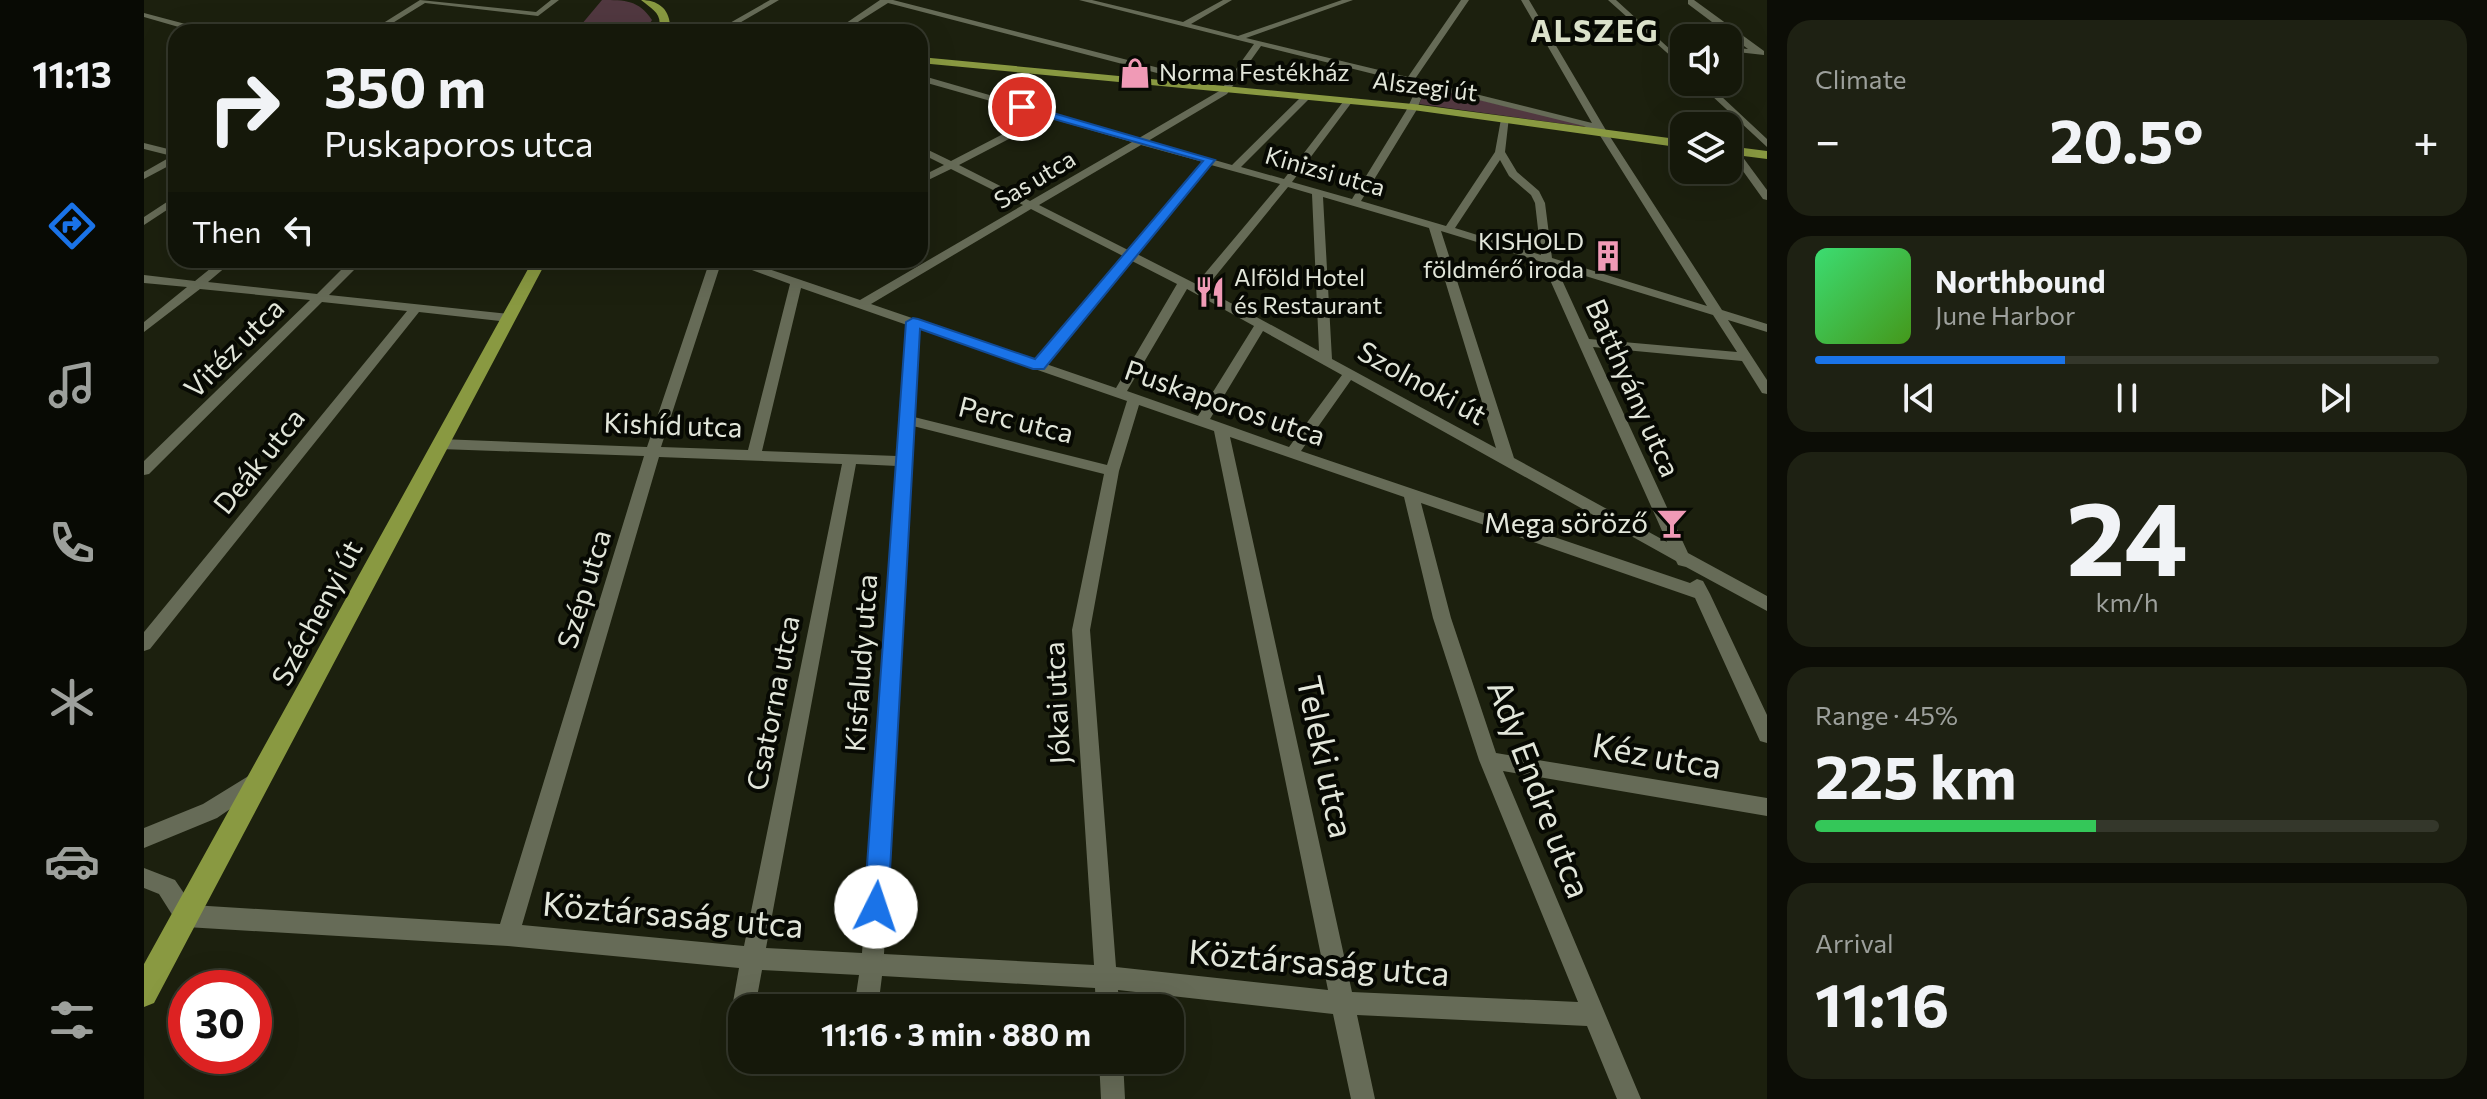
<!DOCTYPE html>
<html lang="en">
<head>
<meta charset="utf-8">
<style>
	:root { --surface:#15180a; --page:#1e2113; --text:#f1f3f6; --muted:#9da09c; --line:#34372b; --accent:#1a73e8 }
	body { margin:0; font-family:Commissioner,sans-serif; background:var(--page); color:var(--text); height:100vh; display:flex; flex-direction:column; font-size:30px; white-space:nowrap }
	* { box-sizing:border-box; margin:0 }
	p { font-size:26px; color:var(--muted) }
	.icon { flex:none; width:44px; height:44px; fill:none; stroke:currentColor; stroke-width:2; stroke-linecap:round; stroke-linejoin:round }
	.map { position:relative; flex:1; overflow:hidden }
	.sheet { display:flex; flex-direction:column; gap:20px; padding:20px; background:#0c0d06; width:720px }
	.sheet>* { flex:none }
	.banner { position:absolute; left:24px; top:24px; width:760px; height:244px; border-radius:24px; box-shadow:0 8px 32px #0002,0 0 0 2px var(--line); background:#15180a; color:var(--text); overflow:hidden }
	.controls { position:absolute; left:1526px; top:24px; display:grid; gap:16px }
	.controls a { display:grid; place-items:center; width:72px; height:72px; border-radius:16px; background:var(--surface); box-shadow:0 8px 32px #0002,0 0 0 2px var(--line); font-size:40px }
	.speed { position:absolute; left:24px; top:970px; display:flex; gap:16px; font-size:40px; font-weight:700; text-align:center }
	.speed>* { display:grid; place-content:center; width:104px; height:104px; border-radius:50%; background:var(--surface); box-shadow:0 8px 32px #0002,0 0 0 2px var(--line); line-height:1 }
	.speed .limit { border:12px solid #d22; background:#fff; color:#111 }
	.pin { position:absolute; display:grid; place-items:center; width:68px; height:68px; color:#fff; margin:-34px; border:4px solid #fff; border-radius:50%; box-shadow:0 2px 8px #0007 }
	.me { position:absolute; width:88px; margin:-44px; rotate:4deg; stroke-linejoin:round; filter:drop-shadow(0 0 6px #0008) }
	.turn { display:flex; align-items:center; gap:28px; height:168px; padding:0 24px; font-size:36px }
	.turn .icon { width:104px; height:104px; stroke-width:2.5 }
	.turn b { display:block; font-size:56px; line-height:68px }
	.then { display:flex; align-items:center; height:76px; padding:0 24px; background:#0003; gap:16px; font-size:30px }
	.big { font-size:60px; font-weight:700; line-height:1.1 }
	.sheet .widget { flex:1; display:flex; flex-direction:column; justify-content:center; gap:12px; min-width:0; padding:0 28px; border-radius:24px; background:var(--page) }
	.sheet .dial { align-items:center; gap:0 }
	.dial b { font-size:104px; line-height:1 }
	.song { display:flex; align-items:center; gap:24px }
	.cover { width:96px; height:96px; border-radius:12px; background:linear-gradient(135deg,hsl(140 70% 55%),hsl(100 70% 35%)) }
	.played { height:8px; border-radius:4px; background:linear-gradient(90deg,var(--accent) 40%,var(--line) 40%) }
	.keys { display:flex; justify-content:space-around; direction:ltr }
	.heat { display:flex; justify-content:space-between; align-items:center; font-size:44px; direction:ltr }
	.charge { height:12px; border-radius:6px; background:linear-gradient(90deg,#34c759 45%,var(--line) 0) }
	.trip { position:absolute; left:584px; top:994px; width:456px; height:80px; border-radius:24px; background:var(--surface); box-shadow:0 8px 32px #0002,0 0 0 2px var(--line); font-weight:700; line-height:80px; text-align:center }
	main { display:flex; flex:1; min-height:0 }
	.tabs { display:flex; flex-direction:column; width:144px; justify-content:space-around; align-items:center; background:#080a04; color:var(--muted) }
	.tabs .icon { width:56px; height:56px }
	.tabs .on { color:var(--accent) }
	.tabs b { font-size:36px; color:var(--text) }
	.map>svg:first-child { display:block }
	.green { fill:#513840 }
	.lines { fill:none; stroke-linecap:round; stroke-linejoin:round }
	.street { fill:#666b57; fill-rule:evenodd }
	.primary { fill:#899941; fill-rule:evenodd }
	.route { fill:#1a73e8; stroke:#114b97; stroke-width:2 }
	.labels { text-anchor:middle; stroke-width:8; stroke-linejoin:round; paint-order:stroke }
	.far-poi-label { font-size:24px; fill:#e2e6da; stroke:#070903; text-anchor:start }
	.far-street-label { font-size:24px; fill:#e2e6da; stroke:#070903 }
	.street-label { font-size:28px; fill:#e2e6da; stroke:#070903 }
	.poi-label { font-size:28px; fill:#e2e6da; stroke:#070903; text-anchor:end }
	.far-district-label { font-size:30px; font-weight:bold; letter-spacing:2px; fill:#dbe1ca; stroke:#070903 }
	.near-street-label { font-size:34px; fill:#e2e6da; stroke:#070903 }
</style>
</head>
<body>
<main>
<nav class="tabs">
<b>11:13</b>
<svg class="icon on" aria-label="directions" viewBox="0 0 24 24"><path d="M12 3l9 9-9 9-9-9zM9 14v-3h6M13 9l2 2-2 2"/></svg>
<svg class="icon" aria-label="music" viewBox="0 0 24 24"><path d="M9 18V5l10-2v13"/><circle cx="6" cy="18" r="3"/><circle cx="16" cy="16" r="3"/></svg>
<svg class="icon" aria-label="phone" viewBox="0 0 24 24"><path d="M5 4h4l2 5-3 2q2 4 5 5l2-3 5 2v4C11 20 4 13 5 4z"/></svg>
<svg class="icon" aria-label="climate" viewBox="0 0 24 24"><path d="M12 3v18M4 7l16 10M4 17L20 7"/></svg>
<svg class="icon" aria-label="car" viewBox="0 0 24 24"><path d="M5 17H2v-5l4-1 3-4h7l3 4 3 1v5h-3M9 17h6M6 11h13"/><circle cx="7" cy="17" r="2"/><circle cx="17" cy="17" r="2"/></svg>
<svg class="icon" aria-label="filters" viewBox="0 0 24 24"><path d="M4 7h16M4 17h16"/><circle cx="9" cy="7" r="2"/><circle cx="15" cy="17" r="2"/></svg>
</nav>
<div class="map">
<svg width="1623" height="1099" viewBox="0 0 1623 1099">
	<rect width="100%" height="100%" fill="#1c200e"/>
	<!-- green -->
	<path class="green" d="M458,0C481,0 495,0 508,20L501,32H450L455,26L437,25Z
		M1283,87L1436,124L1443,127L1275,104Z"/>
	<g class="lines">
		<!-- street -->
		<path class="street" d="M276,0L392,12L407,0H415L394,16L281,3L234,32H225Z
			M626,0H635L580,32H570Z
			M736,0H749L1019,69L1062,86L1055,88L1013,73L744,3L698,32H689Z
			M935,0H948L1039,22L1079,0H1088L1047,24L1094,36L1198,0H1209L1102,38L1264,77L1317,0H1325L1271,79L1448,123L1377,0H1385L1463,132L1578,310L1623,324V332L1584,320L1623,380V394L1618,393L1598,361L1449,347L1544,553L1623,596V611L1542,567L1534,565L1532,561L1207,380L1157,451L1546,583L1553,579L1559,581L1566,594L1623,715V743L1616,741L1551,598L1277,503L1307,618L1352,753L1623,798V816L1359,771L1497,1099H1473L1443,1026L1213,1015L1231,1099H1207L1189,1014L974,990L976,1008H952L951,988L738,976L734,1008H710L715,975L618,970L611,1008H598V1048L587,1044L583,1036L595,968L364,946L42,927L34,924L15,894L0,888V868L31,880L48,905L356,924L500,456L296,449L289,444L296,439L503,447L566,260H578L517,447L604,450L646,284L581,260H598L716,300L879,205L807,169L776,184V177L800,165L776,153V146L807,161L896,115L776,81V75L995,138L1077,90L1110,44ZM1117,46L1274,85L1262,111L1208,199L1148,182L1208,102V98H1202L1140,179L1097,167L1165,99V95H1159L1088,165L1004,141L1083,94ZM1282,87L1440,126L1455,134L1563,306L1408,258L1401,203L1395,191L1373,172L1361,152L1365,117L1357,119L1351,152L1302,226L1217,201L1272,111ZM905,118L988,142L886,201L815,165ZM997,145L1059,162L984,250L895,205ZM1356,160L1365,176L1387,195L1391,203L1397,255L1311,228ZM1067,165L1136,184L1052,284L993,254ZM1144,187L1168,194L1175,351L1061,289ZM1179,197L1285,228L1352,448L1188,359ZM887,209L979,256L891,360L727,304ZM1297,231L1398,262L1523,542L1370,458ZM988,261L1033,284L972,388L902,364ZM1412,267L1569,315L1593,352L1445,339ZM657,288L763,325L753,456L618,451ZM1043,289L1110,326L1054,416L983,391ZM775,329L983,401L963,465L770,417ZM1119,331L1198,375L1145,447L1066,419ZM995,405L1070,431L1184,990L972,967L946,630L975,471ZM769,426L960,474L928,630L950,965L740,954ZM1086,437L1260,497L1289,618L1335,760L1434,1002L1208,992ZM515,457L698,464L600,946L378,925ZM712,464L753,466L718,953L622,948Z
			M1464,0H1472L1540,62V68Z
			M1544,0H1550L1620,51V55L1584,51V47L1604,49L1544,4Z
			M0,13L64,30L65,32H52L0,17Z
			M1553,82H1562L1623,139V147Z
			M0,143L32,151V162L0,179V172L28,156L0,149Z
			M1589,147L1592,148L1623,190V200L1619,199L1584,150Z
			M32,196V204L0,225V217Z
			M77,260H90L64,282L173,294L207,260H220L185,295L365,314L371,318L365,322L275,312L6,649L0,651V632L263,311L178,302L5,474L0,475V461L166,300L56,289L0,332V322L43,287L0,283V275L51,281Z
			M111,772L118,775L121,781L118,787L73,818L0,848V828L59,804Z
			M955,1060H979L981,1099H957Z"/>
		<!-- primary -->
		<path class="primary" d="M497,0C513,0 525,8 526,25L569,32H514C520,14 509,10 497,0Z
			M776,57L1269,104L1540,140V148L1269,110L776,63Z
			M1584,146L1623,151V159L1584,154Z
			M389,260H403L10,1003L0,1007V964Z"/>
	</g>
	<!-- route -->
	<path class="route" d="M878,104L1071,160L900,369H889L776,329L744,907L741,915L732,919L723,915L720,907L762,322L769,318L774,319L891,359L1059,161L874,109L873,107Z"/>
	<!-- icons -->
	<defs>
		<symbol id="shop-bare" viewBox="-9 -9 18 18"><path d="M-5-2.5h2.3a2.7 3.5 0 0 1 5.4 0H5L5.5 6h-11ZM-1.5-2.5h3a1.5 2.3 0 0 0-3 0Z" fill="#f09ab6" stroke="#070903" stroke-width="2.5" paint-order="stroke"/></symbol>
		<symbol id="building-bare" viewBox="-9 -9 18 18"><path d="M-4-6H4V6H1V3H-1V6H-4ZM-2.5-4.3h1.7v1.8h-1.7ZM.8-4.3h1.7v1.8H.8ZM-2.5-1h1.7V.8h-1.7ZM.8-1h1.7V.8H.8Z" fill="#f09ab6" stroke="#070903" stroke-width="2.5" paint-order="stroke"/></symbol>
		<symbol id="restaurant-bare" viewBox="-9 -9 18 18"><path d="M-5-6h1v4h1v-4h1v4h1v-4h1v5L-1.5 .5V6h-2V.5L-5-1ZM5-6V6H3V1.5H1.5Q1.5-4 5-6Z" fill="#f09ab6" stroke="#070903" stroke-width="2.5" paint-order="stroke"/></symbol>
		<symbol id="bar-bare" viewBox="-9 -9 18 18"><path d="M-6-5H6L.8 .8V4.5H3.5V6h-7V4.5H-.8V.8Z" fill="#f09ab6" stroke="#070903" stroke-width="2.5" paint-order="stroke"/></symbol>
	</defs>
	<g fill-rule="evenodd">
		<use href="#shop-bare" x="969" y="51" width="44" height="44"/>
		<use href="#building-bare" x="1442" y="234" width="44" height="44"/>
		<use href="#restaurant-bare" x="1044" y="270" width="44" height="44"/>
		<use href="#bar-bare" x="1506" y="501" width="44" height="44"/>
	</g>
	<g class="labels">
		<!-- far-poi labels -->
		<g class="far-poi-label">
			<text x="1015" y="81">Norma Festékház</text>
			<text x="1440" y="250" text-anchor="end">KISHOLD<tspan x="1440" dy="28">földmérő iroda</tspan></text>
			<text x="1090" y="286">Alföld Hotel<tspan x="1090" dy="28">és Restaurant</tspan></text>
		</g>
		<!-- far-street labels -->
		<g class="far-street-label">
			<text transform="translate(1281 87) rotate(7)" y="8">Alszegi út</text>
			<text transform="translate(1181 172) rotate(16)" y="8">Kinizsi utca</text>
			<text transform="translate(891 180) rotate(-31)" y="8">Sas utca</text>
		</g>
		<!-- street labels -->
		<g class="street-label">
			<text transform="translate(90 348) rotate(-45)" y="10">Vitéz utca</text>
			<text transform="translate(1278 383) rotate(29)" y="10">Szolnoki út</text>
			<text transform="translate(1489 388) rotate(66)" y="10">Batthyány utca</text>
			<text transform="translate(1081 403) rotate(19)" y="10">Puskaporos utca</text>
			<text transform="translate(872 420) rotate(14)" y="10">Perc utca</text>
			<text transform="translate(529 425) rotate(2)" y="10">Kishíd utca</text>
			<text transform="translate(115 461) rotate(-51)" y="10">Deák utca</text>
			<text transform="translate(440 589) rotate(-73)" y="10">Szép utca</text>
			<text transform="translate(173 613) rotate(-62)" y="10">Széchenyi út</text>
			<text transform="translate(717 663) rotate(-86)" y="10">Kisfaludy utca</text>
			<text transform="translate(629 703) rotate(-79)" y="10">Csatorna utca</text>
			<text transform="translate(913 703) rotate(-93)" y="10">Jókai utca</text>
		</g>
		<!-- poi labels -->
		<g class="poi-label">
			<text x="1504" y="533">Mega söröző</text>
		</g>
		<!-- far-district labels -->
		<g class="far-district-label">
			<text x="1451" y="42">ALSZEG</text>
		</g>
		<!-- near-street labels -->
		<g class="near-street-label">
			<text transform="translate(1513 756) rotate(10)" y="12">Kéz utca</text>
			<text transform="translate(1181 757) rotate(78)" y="12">Teleki utca</text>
			<text transform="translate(1395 789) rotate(69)" y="12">Ady Endre utca</text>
			<text transform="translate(529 915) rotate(5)" y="12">Köztársaság utca</text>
			<text transform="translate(1175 963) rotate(5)" y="12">Köztársaság utca</text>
		</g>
	</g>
</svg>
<div class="controls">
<a><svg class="icon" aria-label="sound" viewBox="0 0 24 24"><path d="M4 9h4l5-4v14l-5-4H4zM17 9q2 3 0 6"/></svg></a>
<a><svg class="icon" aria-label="layers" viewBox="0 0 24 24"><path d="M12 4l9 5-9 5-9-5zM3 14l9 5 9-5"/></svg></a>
</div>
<div class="speed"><div class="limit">30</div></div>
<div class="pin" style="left:878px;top:107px;background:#d93025"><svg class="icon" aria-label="arrive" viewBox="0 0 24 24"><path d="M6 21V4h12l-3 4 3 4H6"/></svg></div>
<svg class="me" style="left:732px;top:907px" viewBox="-20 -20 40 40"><circle r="19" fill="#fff"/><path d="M0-13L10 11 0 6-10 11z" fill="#1a73e8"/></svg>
<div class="trip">11:16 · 3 min · 880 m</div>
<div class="banner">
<div class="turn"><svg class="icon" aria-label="right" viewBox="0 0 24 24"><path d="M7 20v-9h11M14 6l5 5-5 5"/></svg><div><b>350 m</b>Puskaporos utca</div></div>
<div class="then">Then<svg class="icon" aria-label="left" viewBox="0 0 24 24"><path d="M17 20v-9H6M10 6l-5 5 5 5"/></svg></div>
</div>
</div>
<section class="sheet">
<div class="widget"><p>Climate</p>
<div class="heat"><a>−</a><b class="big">20.5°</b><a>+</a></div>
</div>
<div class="widget">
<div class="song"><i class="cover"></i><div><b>Northbound</b><p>June Harbor</p></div></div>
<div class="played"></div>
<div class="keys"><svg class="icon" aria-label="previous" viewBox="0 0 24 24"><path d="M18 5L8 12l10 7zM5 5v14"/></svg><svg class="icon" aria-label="pause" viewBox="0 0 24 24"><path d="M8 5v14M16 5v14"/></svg><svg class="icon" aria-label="next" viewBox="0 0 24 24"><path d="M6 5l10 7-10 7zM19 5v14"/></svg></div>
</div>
<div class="widget dial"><b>24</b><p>km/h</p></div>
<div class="widget"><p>Range · 45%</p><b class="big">225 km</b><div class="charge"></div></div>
<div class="widget"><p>Arrival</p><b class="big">11:16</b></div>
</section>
</main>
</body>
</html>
